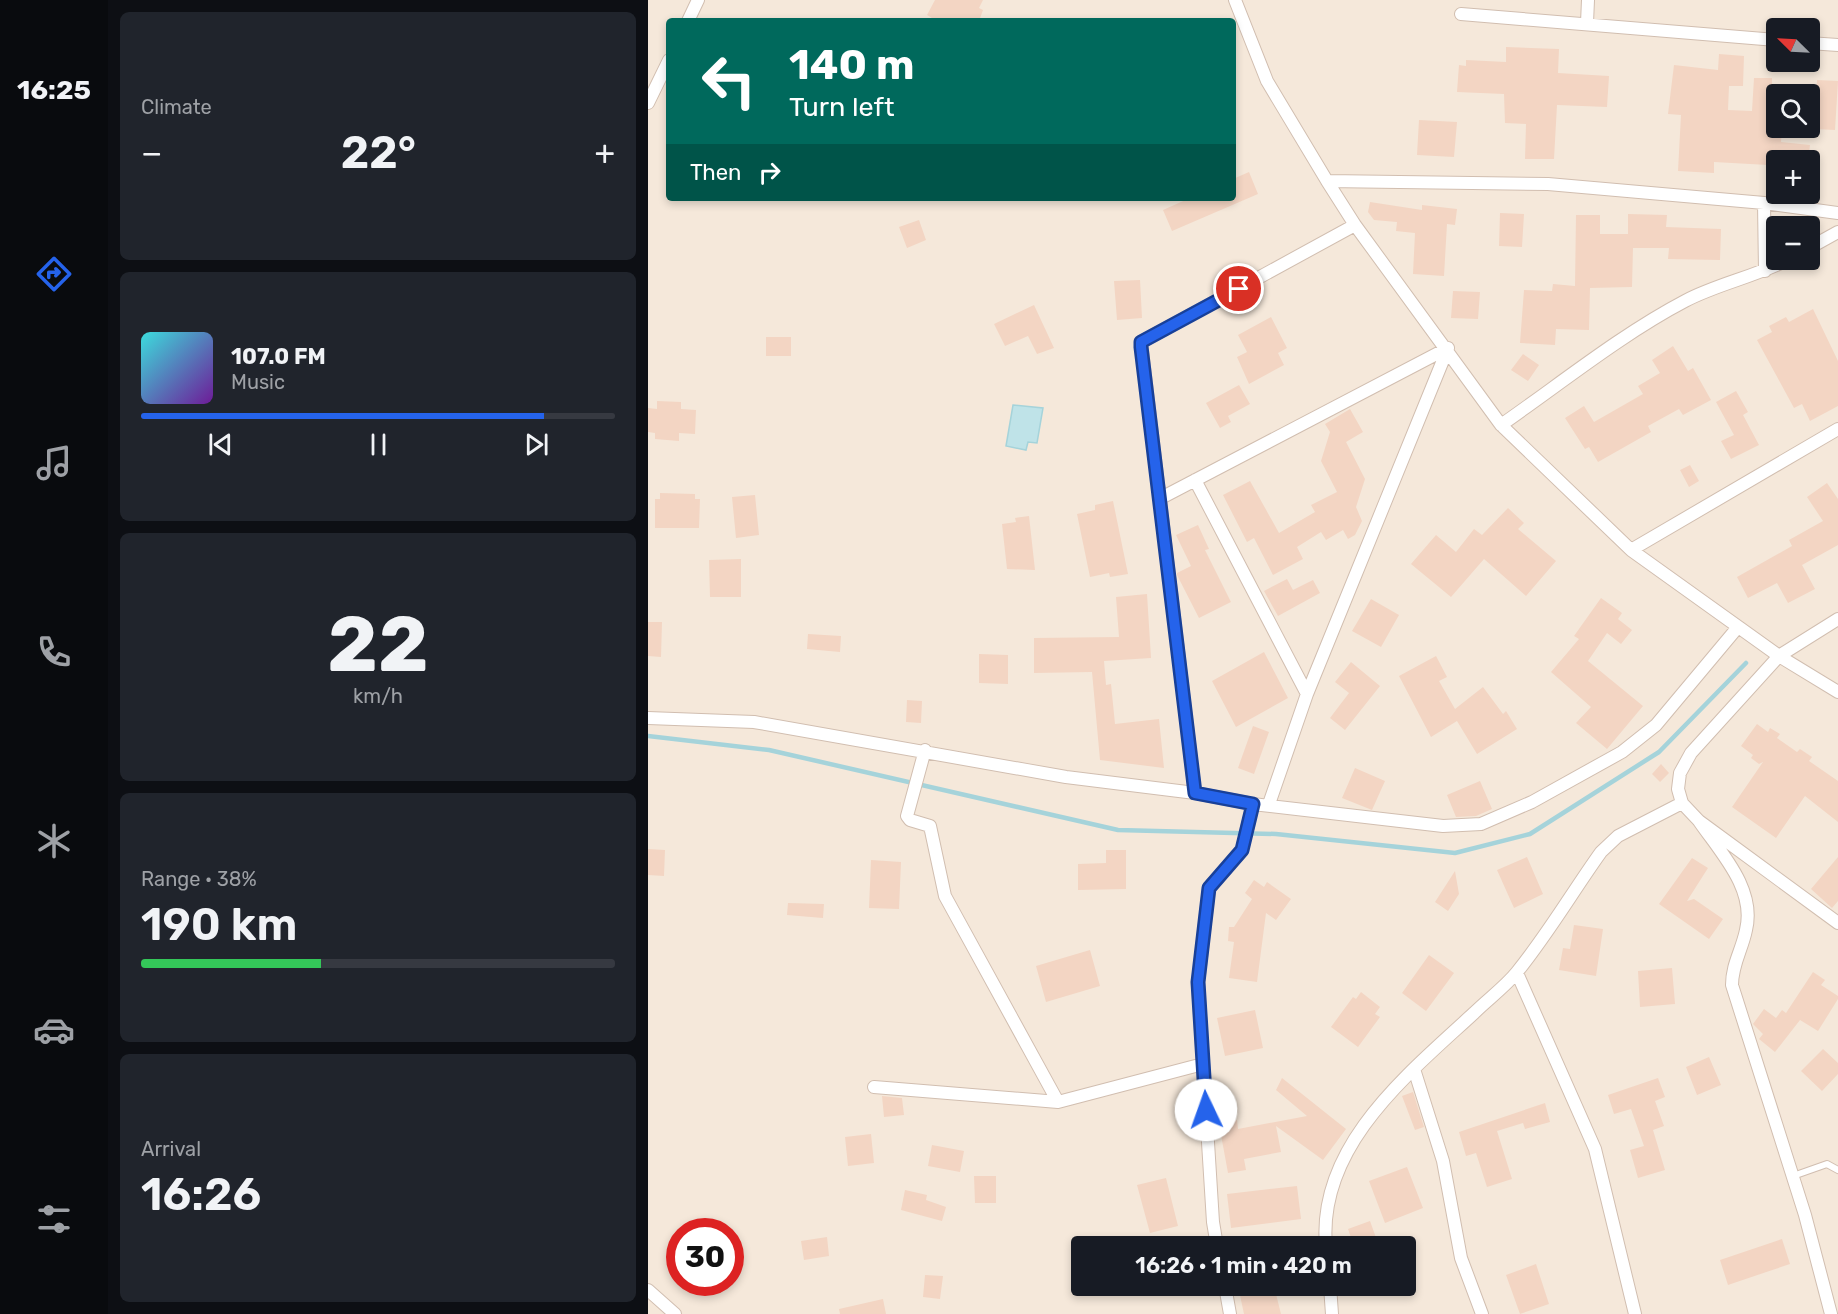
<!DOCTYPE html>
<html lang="en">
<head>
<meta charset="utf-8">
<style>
	:root { --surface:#171b24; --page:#20242c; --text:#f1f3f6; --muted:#9ea1a6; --line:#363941; --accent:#2563eb }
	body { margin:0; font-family:Rubik,sans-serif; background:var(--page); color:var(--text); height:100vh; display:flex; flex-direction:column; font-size:22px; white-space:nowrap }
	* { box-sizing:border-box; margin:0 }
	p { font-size:20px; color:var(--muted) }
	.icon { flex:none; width:33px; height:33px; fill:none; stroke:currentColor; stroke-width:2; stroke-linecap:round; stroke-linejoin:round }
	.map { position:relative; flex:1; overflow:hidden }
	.sheet { display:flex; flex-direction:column; gap:12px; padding:12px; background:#0d0f14; width:540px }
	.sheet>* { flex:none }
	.hud { position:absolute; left:18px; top:18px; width:570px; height:183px; border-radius:6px; box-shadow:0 3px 9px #0003; background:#00695c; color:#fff; overflow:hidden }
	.needle { width:39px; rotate:294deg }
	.buttons { position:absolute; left:1118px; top:18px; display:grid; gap:12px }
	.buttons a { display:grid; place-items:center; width:54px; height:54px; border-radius:6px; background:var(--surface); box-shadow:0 3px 9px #0003; font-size:30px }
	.speed { position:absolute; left:18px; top:1218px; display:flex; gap:12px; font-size:30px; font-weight:700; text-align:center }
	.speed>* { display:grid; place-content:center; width:78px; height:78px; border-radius:50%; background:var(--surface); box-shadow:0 3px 9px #0003; line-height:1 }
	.speed .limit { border:9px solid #d22; background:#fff; color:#111 }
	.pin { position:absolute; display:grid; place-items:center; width:51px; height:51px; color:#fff; margin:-26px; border:3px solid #fff; border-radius:50%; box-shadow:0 2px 6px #0007 }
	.me { position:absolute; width:66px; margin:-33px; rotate:357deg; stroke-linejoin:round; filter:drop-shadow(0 0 4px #0008) }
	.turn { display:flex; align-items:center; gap:21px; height:126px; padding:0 24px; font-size:27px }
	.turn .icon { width:78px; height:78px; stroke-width:2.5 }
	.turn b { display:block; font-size:42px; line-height:51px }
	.then { display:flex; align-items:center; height:57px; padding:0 24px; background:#0003; gap:12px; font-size:22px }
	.big { font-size:45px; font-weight:600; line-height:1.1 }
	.sheet .widget { flex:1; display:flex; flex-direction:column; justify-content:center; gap:9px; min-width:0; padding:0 21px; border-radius:9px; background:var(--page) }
	.sheet .dial { align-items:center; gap:0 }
	.dial b { font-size:78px; line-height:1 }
	.song { display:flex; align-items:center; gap:18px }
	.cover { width:72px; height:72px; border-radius:9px; background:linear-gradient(135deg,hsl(180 70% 55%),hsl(280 70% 35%)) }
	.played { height:6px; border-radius:3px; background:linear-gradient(90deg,var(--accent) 85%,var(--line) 85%) }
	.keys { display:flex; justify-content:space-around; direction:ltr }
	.heat { display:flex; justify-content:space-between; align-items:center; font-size:33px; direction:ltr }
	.charge { height:9px; border-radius:4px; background:linear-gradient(90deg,#34c759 38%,var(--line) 0) }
	.trip { position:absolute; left:423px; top:1236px; width:345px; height:60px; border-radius:6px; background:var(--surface); box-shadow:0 3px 9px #0003; font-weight:600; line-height:60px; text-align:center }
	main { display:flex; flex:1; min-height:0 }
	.tabs { display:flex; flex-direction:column; width:108px; justify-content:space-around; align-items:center; background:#090b0e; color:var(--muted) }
	.tabs .icon { width:42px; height:42px }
	.tabs .active { color:var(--accent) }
	.tabs b { font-size:27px; color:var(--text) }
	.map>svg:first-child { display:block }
	.residential { fill:#f5e8da; fill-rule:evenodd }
	.water { fill:#bfe3e8; stroke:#a5d3da; stroke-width:1.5 }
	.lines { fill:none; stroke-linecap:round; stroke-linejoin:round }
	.stream { stroke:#a5d3da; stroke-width:4.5 }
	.building { fill:#f3d5c3 }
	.lane-casing { stroke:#d1beb0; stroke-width:8 }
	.street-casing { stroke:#d1beb0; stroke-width:14 }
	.lane { stroke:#fff; stroke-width:6 }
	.street { stroke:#fff; stroke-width:12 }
	.route-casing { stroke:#184099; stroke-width:15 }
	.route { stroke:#2563eb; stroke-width:10 }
</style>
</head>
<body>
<main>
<nav class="tabs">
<b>16:25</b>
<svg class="icon active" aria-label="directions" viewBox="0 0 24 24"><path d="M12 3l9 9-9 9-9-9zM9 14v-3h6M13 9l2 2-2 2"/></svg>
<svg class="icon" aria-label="music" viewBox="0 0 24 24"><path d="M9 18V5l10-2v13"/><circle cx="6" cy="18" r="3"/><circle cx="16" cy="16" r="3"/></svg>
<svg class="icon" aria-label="phone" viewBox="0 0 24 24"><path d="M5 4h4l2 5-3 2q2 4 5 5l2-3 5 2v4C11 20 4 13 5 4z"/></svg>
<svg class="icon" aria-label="climate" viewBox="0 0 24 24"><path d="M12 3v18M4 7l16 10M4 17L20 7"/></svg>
<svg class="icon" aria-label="car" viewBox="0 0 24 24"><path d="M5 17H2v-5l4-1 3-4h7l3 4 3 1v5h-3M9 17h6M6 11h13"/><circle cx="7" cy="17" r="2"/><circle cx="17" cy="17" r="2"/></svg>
<svg class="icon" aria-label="filters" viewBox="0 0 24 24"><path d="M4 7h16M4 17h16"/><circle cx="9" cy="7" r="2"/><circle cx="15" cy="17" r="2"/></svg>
</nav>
<section class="sheet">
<div class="widget"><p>Climate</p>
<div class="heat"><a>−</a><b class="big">22°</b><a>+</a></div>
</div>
<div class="widget">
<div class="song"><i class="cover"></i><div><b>107.0 FM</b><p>Music</p></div></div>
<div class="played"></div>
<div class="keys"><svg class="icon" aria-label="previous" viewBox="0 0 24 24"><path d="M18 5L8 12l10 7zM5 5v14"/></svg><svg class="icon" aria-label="pause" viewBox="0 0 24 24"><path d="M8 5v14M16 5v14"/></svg><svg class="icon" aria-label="next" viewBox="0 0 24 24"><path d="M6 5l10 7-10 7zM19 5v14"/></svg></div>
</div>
<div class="widget dial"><b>22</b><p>km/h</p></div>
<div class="widget"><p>Range · 38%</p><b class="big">190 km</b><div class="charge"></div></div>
<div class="widget"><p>Arrival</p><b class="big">16:26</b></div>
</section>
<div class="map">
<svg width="1190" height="1314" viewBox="0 0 1190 1314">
	<rect width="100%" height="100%" fill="#fdf6ec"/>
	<!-- residential -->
	<path class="residential" d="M0,0H1190V1314H0ZM21,21H585V198H21ZM1128,28H1161V62H1128ZM1128,94H1161V128H1128ZM1128,160H1161V194H1128ZM1128,226H1161V260H1128ZM32,1232H82V1282H32ZM434,1246H758V1286H434Z"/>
	<!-- water -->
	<path class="water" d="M365,405L395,408L389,443L380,442L378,450L358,446Z"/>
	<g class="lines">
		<!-- stream -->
		<path class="stream" d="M0,736L121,750L470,830L628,834L807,853L882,834L1011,752L1098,663"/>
	</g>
	<!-- building -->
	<path class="building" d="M287,0H335L331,8L335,10L331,21H289L279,15Z
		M858,47L911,49L910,73L961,76L959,107L909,105L906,159H877L878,124L857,123L856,94L809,92L811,65L818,66V60L858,62Z
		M1071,54L1096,56L1095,86H1081L1080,110L1104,111L1106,78H1124V84H1128V128H1134L1133,142L1162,145L1160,160H1120V165L1066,162V173L1030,171L1033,115L1020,114L1026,65L1070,70Z
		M1169,80L1190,81L1187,130L1166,129Z
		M771,120L809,122L806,157L769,155Z
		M601,172L610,194L524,231L515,210L542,198H585V179Z
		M722,202L774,210V205L809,209L807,225L799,224L796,276L765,274L767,233L748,231L749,222L726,220L720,212Z
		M852,213L876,214L874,247L851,246Z
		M980,214L1019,215L1018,227L1073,229L1072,260L1020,259L1021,248H985L984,287L942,288L941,330L908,329L907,345L872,343L876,290L904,291L905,284L927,286L928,215H952V234H980Z
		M271,220L278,240L259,248L251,227Z
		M492,280L494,318L469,320L466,281Z
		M805,291L832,292L830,319L803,318Z
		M386,305L406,348L389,354L380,336L357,346L346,324Z
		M1165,309L1190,361V406L1162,421L1154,404L1146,408L1109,340L1124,332L1121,326L1138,317L1141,322Z
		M623,317L639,348L630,353L636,365L601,384L589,357L599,352L590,335Z
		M118,337H143V356H118Z
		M1025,346L1040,371L1045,368L1063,400L1035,415L1031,409L1000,426L1003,432L950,462L941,447L937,449L917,418L936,406L946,422L995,394L990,386L1012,373L1004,360Z
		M875,354L891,365L880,381L863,370Z
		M591,385L602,404L580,416L583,422L572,428L558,403Z
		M1088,391L1100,412L1095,415L1111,445L1083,459L1073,441L1086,435L1068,402Z
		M9,401L33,402V409L48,410L47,434L31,433V441L7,439V433L0,432V408L9,409Z
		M702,409L715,432L698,442L717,479L708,507L714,521L707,535L700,539L695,530L678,540L673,532L649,547L655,559L625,575L606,538L599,542L575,495L602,481L631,533L667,512L663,505L689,492L673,461L682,432L677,424Z
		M1042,465L1051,481L1041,487L1032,470Z
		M1179,483L1190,499V545L1154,565L1167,589L1140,603L1129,583L1100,598L1089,577L1144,546L1141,540L1175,521L1159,497Z
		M12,493L47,494V499H52L51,528H7V499H12Z
		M107,495L111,535L88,538L84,497Z
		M465,501L480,574L462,577L461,573L442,577L429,514L447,510V505Z
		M860,508L876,523L870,529L908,561L878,596L836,559L803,597L763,564L788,535L808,552L826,529L834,535Z
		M381,516L387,570L359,569L354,524L368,522L367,518Z
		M550,525L561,549L557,550L583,602L551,618L529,575V573L543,566L528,535Z
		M93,559V597H62L61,560Z
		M639,579L645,590L665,580L672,593L630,616L616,591Z
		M499,594L503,658L456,661L458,685L463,684L467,724L511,719L516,768L452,760L444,672L386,673V638L471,637L468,597Z
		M953,598L974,613L970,619L984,630L973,644L959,633L940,661L995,706L959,749L928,723L943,707L903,672L931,639L926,636Z
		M723,599L751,615L733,647L704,631Z
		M0,622H14L13,657L0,656Z
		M160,634L193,636L192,652L159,649Z
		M616,652L640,698L588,727L564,681Z
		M331,654L360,655V684L331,683Z
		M788,656L799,677L791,681L807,709L835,687L855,714L858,711L869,729L829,754L809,721L783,737L751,676Z
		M703,662L732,686L697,730L682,718L701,693L687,682Z
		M259,700L274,701L273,723L258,722Z
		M1109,724L1120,732L1122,728L1132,734L1129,738L1149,752L1152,749L1164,757L1161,761L1190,781V822L1157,796L1128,838L1084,807L1115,762L1111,764L1103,758L1105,755L1093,746Z
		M605,726L621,732L606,774L590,768Z
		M1013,764L1021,773L1012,782L1004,774Z
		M707,768L737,781L724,810L694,798Z
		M832,781L844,809L828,816L808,817L799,795Z
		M0,849L17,850L16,876L0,875Z
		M458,850H478V889L430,890V864L458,863Z
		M879,857L895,894L866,908L849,870Z
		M1190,857V901L1184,908L1163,889Z
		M1044,858L1060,868L1039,901L1046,899L1075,919L1061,939L1011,904Z
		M223,860L253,862L251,909L221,908Z
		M807,871L811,894L800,911L787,902Z
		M606,880L616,887L619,882L643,899L628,920L618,913L609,982L581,978L586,942L580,941L581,927H586L604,899L597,893Z
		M140,903L176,904L175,918L139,915Z
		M926,925L955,929L948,976L911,970L915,948L922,949Z
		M442,950L452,986L398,1002L388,966Z
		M781,955L806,973L778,1011L754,993Z
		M1024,968L1027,1004L992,1007L990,971Z
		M1165,972L1177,980L1173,985L1190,996V999L1170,1031L1152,1020L1127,1052L1111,1039L1115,1034L1105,1024L1116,1009L1128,1018L1134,1010L1138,1013Z
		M713,992L732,1007L727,1014L732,1017L710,1047L683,1027L705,997L708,999Z
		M607,1010L615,1048L577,1056L569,1018Z
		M1175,1049L1190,1063V1074L1174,1091L1153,1071Z
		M1061,1057L1073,1085L1049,1095L1038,1067Z
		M634,1078L698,1129L675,1160L628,1126L633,1152L596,1159L598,1170L580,1173L571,1124L589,1120L590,1129L659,1116L628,1090Z
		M1010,1078L1017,1097L1007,1101L1016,1126L1005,1130L1017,1170L990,1178L982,1150L996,1146L983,1109L966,1114L960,1095Z
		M765,1092L776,1127L767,1130L754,1096Z
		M234,1096L254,1098L256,1115L236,1117Z
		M897,1103L902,1122L877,1129L875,1123L849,1131L864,1179L839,1187L828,1153L818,1156L811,1132Z
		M223,1134L226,1163L200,1166L197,1137Z
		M284,1145L316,1151L312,1172L280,1166Z
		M759,1167L775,1208L737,1223L721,1181Z
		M326,1176H348V1203H327Z
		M518,1178L530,1226L502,1233L489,1185Z
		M649,1186L653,1219L583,1228L579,1194Z
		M257,1190L279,1195L278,1200L298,1207L294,1221L253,1210Z
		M722,1221L731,1246H706L700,1229Z
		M179,1237L181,1256L156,1260L153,1241Z
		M1134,1239L1142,1264L1080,1285L1072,1260Z
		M888,1264L901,1304L872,1314L858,1275Z
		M277,1275L295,1276L292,1299L275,1297Z
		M590,1286H626L633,1314H596Z
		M235,1299L238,1314H192L191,1309Z"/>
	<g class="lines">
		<defs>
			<path id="lane" d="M1145,1176L1179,1164L1190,1170"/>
			<path id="street" d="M587,0L619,81L679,181L707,225L853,425L983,550L1131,656L1190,692
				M813,14L1128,40
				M40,21L50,0
				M939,23L940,0
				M1161,43L1190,45
				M0,103L21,60
				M679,181L900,184L1116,203L1190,213
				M1116,203L1117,271
				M1161,248L1190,232
				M853,425C912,384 974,334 1037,301C1069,284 1106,277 1139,260
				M547,480L659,694
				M513,498L800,348
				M983,550L1190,429
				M1190,619L1131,656L1043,753L1032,773L1030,789L1034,803L1051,821L1190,923
				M0,718L106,722L418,777L547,793L605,804L795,826L833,824L884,802L974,752L1008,725L1090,627
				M277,750L259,816L262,820L282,826L297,896L410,1102L555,1064
				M547,793L493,342L707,225
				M621,804L659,694L800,348
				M1051,821C1073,853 1108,889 1098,930C1094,950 1084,964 1084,985L1157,1215L1183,1314
				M869,973L947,1149L987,1314
				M766,1069L795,1161L813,1258L834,1314
				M226,1087L410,1102
				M569,1246L565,1222L550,983L561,888L594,850L605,804
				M678,1246C669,1146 760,1074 826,1013C840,999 857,987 869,972C900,934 925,891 953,852L970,836L1034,803
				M577,1286L582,1314
				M682,1286L684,1314
				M0,1290L27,1314"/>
		</defs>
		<!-- lane casing -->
		<use href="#lane" class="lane-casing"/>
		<!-- street casing -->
		<use href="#street" class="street-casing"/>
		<!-- lane -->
		<use href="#lane" class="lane"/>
		<!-- street -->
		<use href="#street" class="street"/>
	</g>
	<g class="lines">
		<defs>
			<path id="route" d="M558,1110L550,982L561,888L594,850L605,804L547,793L493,347V342L591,289"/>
		</defs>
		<!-- route casing -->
		<use href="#route" class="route-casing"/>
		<!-- route -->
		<use href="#route" class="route"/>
	</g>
</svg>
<div class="buttons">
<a><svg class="needle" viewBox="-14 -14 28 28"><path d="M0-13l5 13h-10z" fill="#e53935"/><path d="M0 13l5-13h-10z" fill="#9ea1a6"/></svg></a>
<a><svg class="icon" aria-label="search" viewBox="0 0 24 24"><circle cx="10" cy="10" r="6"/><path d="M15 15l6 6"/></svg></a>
<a>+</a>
<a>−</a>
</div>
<div class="speed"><div class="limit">30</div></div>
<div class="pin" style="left:591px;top:289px;background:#d93025"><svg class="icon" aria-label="arrive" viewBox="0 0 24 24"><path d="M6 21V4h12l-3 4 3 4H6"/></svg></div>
<svg class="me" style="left:558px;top:1110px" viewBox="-20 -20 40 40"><circle r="19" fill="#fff"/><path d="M0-13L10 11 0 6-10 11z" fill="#2563eb"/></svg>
<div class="trip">16:26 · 1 min · 420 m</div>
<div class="hud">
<div class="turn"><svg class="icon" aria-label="left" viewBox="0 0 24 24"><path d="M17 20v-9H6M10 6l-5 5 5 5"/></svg><div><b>140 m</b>Turn left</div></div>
<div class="then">Then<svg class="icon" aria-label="right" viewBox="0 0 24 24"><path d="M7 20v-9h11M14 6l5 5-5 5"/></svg></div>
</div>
</div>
</main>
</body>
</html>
